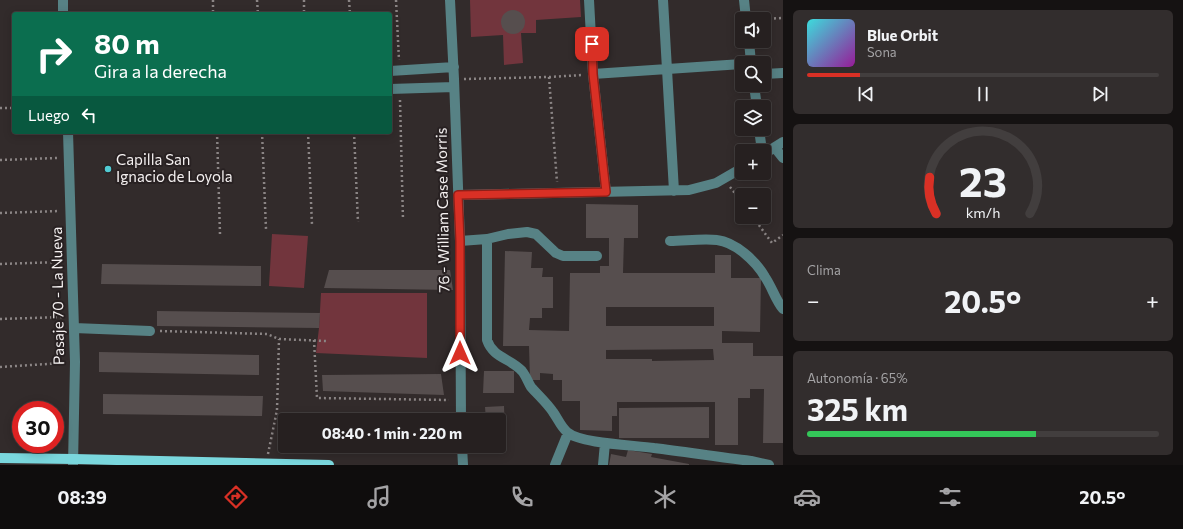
<!DOCTYPE html>
<html lang="es">
<head>
<meta charset="utf-8">
<style>
	:root { --surface:#262020; --page:#322d2d; --text:#f1f3f6; --muted:#a4a3a5; --line:#423e3e; --accent:#d93025 }
	body { margin:0; font-family:Commissioner,sans-serif; background:var(--page); color:var(--text); height:100vh; display:flex; flex-direction:column; font-size:15px; white-space:nowrap }
	* { box-sizing:border-box; margin:0 }
	p { font-size:13px; color:var(--muted) }
	.icon { flex:none; width:22px; height:22px; fill:none; stroke:currentColor; stroke-width:2; stroke-linecap:round; stroke-linejoin:round }
	.map { position:relative; flex:1; overflow:hidden }
	.details { display:flex; flex-direction:column; gap:10px; padding:10px; background:#151212; width:400px }
	.details>* { flex:none }
	.guide { position:absolute; left:12px; top:12px; width:380px; height:122px; border-radius:4px; box-shadow:0 2px 10px #0003,0 0 0 1px var(--line); background:#0b6e4f; color:#fff; overflow:hidden }
	.tools { position:absolute; left:735px; top:12px; display:grid; gap:8px }
	.tools a { display:grid; place-items:center; width:36px; height:36px; border-radius:4px; background:var(--surface); box-shadow:0 2px 10px #0003,0 0 0 1px var(--line); font-size:20px }
	.speed { position:absolute; left:12px; top:401px; display:flex; gap:8px; font-size:20px; font-weight:700; text-align:center }
	.speed>* { display:grid; place-content:center; width:52px; height:52px; border-radius:50%; background:var(--surface); box-shadow:0 2px 10px #0003,0 0 0 1px var(--line); line-height:1 }
	.speed .limit { border:6px solid #d22; background:#fff; color:#111 }
	.pin { position:absolute; display:grid; place-items:center; width:34px; height:34px; color:#fff; margin:-17px; border-radius:8px; box-shadow:0 2px 6px #0006 }
	.me { position:absolute; width:44px; margin:-22px; rotate:0deg; stroke-linejoin:round; filter:drop-shadow(0 0 3px #0008) }
	.turn { display:flex; align-items:center; gap:14px; height:84px; padding:0 16px; font-size:18px }
	.turn .icon { width:52px; height:52px; stroke-width:2.5 }
	.turn b { display:block; font-size:28px; line-height:34px }
	.then { display:flex; align-items:center; height:38px; padding:0 16px; background:#0003; gap:8px; font-size:15px }
	.big { font-size:30px; font-weight:700; line-height:1.1 }
	.details .widget { flex:1; display:flex; flex-direction:column; justify-content:center; gap:6px; min-width:0; padding:0 14px; border-radius:6px; background:var(--page) }
	.details .dial { align-items:center; gap:0 }
	.dial svg { height:104px; overflow:visible; fill:none; stroke:var(--line); stroke-width:7; stroke-linecap:round; text-anchor:middle }
	.dial text { fill:var(--text); stroke:none }
	.song { display:flex; align-items:center; gap:12px }
	.cover { width:48px; height:48px; border-radius:6px; background:linear-gradient(135deg,hsl(180 70% 55%),hsl(300 70% 35%)) }
	.played { height:4px; border-radius:2px; background:linear-gradient(90deg,var(--accent) 15%,var(--line) 15%) }
	.keys { display:flex; justify-content:space-around; direction:ltr }
	.heat { display:flex; justify-content:space-between; align-items:center; font-size:22px; direction:ltr }
	.charge { height:6px; border-radius:3px; background:linear-gradient(90deg,#34c759 65%,var(--line) 0) }
	.trip { position:absolute; left:278px; top:413px; width:228px; height:40px; border-radius:4px; background:var(--surface); box-shadow:0 2px 10px #0003,0 0 0 1px var(--line); font-weight:700; line-height:40px; text-align:center }
	.menu { display:flex; height:64px; justify-content:space-around; align-items:center; background:#0f0d0d; color:var(--muted) }
	.menu .icon { width:28px; height:28px }
	.menu .on { color:var(--accent) }
	.menu b { font-size:18px; color:var(--text) }
	main { display:flex; flex:1; min-height:0 }
	.map>svg:first-child { display:block }
	.green { fill:#72353d }
	.building { fill:#564e4e; fill-rule:evenodd }
	.lines { fill:none; stroke-linecap:round; stroke-linejoin:round }
	.path { stroke:#8b8585; stroke-width:2.5; stroke-dasharray:2 3; stroke-linecap:butt }
	.minor { stroke:#578285; stroke-width:10 }
	.major { stroke:#7ad7dd; stroke-width:10 }
	.route-casing { stroke:#8d1f18; stroke-width:10 }
	.route { stroke:#d93025; stroke-width:7 }
	.poi-dot { fill:#51ccd4; stroke:#282122; stroke-width:1.5 }
	.labels { text-anchor:middle; stroke-width:4; stroke-linejoin:round; paint-order:stroke }
	.poi-label { font-size:15px; fill:#f4f0f0; stroke:#282122; text-anchor:start }
	.street-label { font-size:15px; fill:#f4f0f0; stroke:#282122 }
</style>
</head>
<body>
<main>
<div class="map">
<svg width="783" height="465" viewBox="0 0 783 465">
	<rect width="100%" height="100%" fill="#322b2b"/>
	<!-- green -->
	<path class="green" d="M470,0H580L581,17L536,20V33H521L523,63L504,65L503,35L471,37Z
		M272,234L308,236L304,288L269,286Z
		M321,293H427V358L316,353L319,328Z"/>
	<!-- building -->
	<path class="building" d="M501 22a12 12 0 1 1 24 0a12 12 0 1 1-24 0Z
		M586,204L638,205V238H624L623,273H715V255H731V278H761L760,332L722,331V343H753V356H783V443H763L764,389H750V398H738V445H715V402H617V416H612V431L580,430V401H562V380H553V374L540,373V380H530L529,346H503L505,251L532,252L531,268H543L542,277H553V308H542V318H530L529,330L569,331L570,273H600V266H609V238H586ZM606,307H714V326H606ZM713,349L714,360L652,361V359H606V350Z
		M102,264L261,266V286L101,284Z
		M329,270H450L453,290L324,288Z
		M157,311L320,313L319,328L157,326Z
		M99,352L259,355V375L99,372Z
		M484,371H514V393H483Z
		M441,374L444,395L323,391L322,375Z
		M103,394L263,396L262,416L103,414Z
		M504,406L505,434L499,435V420H486L485,407Z
		M709,407V438H619V408Z
		M326,417L391,419V420H325Z
		M628,450L652,454L651,457L689,464V465H609L611,454L626,457Z"/>
	<g class="lines">
		<!-- path -->
		<path class="path" d="M213,0V14
			M257,0L258,14
			M304,0V14
			M349,0L350,14
			M396,0L399,60
			M764,19L783,18
			M549,77L557,182
			M464,79L549,77L583,75
			M400,100L403,220
			M0,108H14
			M217,132L220,234
			M262,132L266,229
			M308,132L312,225
			M354,132L358,222
			M0,160L57,158
			M730,187L742,202
			M0,213L59,211
			M753,217L772,243L783,235
			M0,264L61,262
			M0,319L63,317
			M160,331L267,334L279,339L326,341
			M314,340L317,398L449,400
			M0,367L63,363
			M268,454L277,410L279,339"/>
		<!-- minor -->
		<path class="minor" d="M63,0V14
			M450,0L454,79L460,241L461,420
			M589,0L593,74L606,192
			M663,0L674,191
			M744,0L746,19
			M749,41L751,63
			M390,71L454,67
			M593,74L742,64
			M764,74L783,73
			M754,85L757,107
			M390,89L454,87
			M759,129L762,151
			M68,132L75,362L73,465
			M775,148L783,158
			M764,154L783,142
			M458,195L689,190L716,183L742,168
			M487,239V340C493,358 510,358 522,371C526,376 528,382 531,387C539,396 547,403 553,412C558,419 561,427 567,432C581,444 634,445 654,448C686,452 718,457 751,461
			M460,241L487,239L508,234L527,232L536,234L556,253L563,256H597
			M670,241C684,241 703,238 717,240C735,242 756,261 765,277C772,287 775,299 783,309
			M74,328L150,331
			M462,446L463,465
			M555,465L568,433
			M603,465L605,443
			M750,465L751,461L769,465"/>
		<!-- major -->
		<path class="major" d="M0,458L74,459L329,465"/>
	</g>
	<g class="lines">
		<defs>
			<path id="route" d="M460,353V241L458,195L606,192L593,74L592,44"/>
		</defs>
		<!-- route casing -->
		<use href="#route" class="route-casing"/>
		<!-- route -->
		<use href="#route" class="route"/>
	</g>
	<!-- markers -->
	<circle class="poi-dot" cx="108" cy="169" r="4"/>
	<g class="labels">
		<!-- poi labels -->
		<g class="poi-label">
			<text x="116" y="165">Capilla San<tspan x="116" dy="17">Ignacio de Loyola</tspan></text>
		</g>
		<!-- street labels -->
		<g class="street-label">
			<text transform="translate(443 210) rotate(-91)" y="5">76 - William Case Morris</text>
			<text transform="translate(58 296) rotate(-91)" y="5">Pasaje 70 - La Nueva</text>
		</g>
	</g>
</svg>
<div class="tools">
<a><svg class="icon" aria-label="sound" viewBox="0 0 24 24"><path d="M4 9h4l5-4v14l-5-4H4zM17 9q2 3 0 6"/></svg></a>
<a><svg class="icon" aria-label="search" viewBox="0 0 24 24"><circle cx="10" cy="10" r="6"/><path d="M15 15l6 6"/></svg></a>
<a><svg class="icon" aria-label="layers" viewBox="0 0 24 24"><path d="M12 4l9 5-9 5-9-5zM3 14l9 5 9-5"/></svg></a>
<a>+</a>
<a>−</a>
</div>
<div class="speed"><div class="limit">30</div></div>
<div class="pin" style="left:592px;top:44px;background:#d93025"><svg class="icon" aria-label="arrive" viewBox="0 0 24 24"><path d="M6 21V4h12l-3 4 3 4H6"/></svg></div>
<svg class="me" style="left:460px;top:353px" viewBox="-20 -20 40 40"><path d="M0-17L14 15 0 8-14 15z" fill="#d93025" stroke="#fff" stroke-width="4"/></svg>
<div class="trip">08:40 · 1 min · 220 m</div>
<div class="guide">
<div class="turn"><svg class="icon" aria-label="right" viewBox="0 0 24 24"><path d="M7 20v-9h11M14 6l5 5-5 5"/></svg><div><b>80 m</b>Gira a la derecha</div></div>
<div class="then">Luego<svg class="icon" aria-label="left" viewBox="0 0 24 24"><path d="M17 20v-9H6M10 6l-5 5 5 5"/></svg></div>
</div>
</div>
<section class="details">
<div class="widget">
<div class="song"><i class="cover"></i><div><b>Blue Orbit</b><p>Sona</p></div></div>
<div class="played"></div>
<div class="keys"><svg class="icon" aria-label="previous" viewBox="0 0 24 24"><path d="M18 5L8 12l10 7zM5 5v14"/></svg><svg class="icon" aria-label="pause" viewBox="0 0 24 24"><path d="M8 5v14M16 5v14"/></svg><svg class="icon" aria-label="next" viewBox="0 0 24 24"><path d="M6 5l10 7-10 7zM19 5v14"/></svg></div>
</div>
<div class="widget dial"><svg viewBox="0 0 100 80">
<path d="M14 69A42 42 0 1 1 86 69"/>
<path d="M14 69A42 42 0 0 1 9 41" stroke="#d93025"/>
<text x="50" y="56" font-size="32" font-weight="700">23</text>
<text x="50" y="72" font-size="11">km/h</text>
</svg></div>
<div class="widget"><p>Clima</p>
<div class="heat"><a>−</a><b class="big">20.5°</b><a>+</a></div>
</div>
<div class="widget"><p>Autonomía · 65%</p><b class="big">325 km</b><div class="charge"></div></div>
</section>
</main>
<nav class="menu">
<b>08:39</b>
<svg class="icon on" aria-label="directions" viewBox="0 0 24 24"><path d="M12 3l9 9-9 9-9-9zM9 14v-3h6M13 9l2 2-2 2"/></svg>
<svg class="icon" aria-label="music" viewBox="0 0 24 24"><path d="M9 18V5l10-2v13"/><circle cx="6" cy="18" r="3"/><circle cx="16" cy="16" r="3"/></svg>
<svg class="icon" aria-label="phone" viewBox="0 0 24 24"><path d="M5 4h4l2 5-3 2q2 4 5 5l2-3 5 2v4C11 20 4 13 5 4z"/></svg>
<svg class="icon" aria-label="climate" viewBox="0 0 24 24"><path d="M12 3v18M4 7l16 10M4 17L20 7"/></svg>
<svg class="icon" aria-label="car" viewBox="0 0 24 24"><path d="M5 17H2v-5l4-1 3-4h7l3 4 3 1v5h-3M9 17h6M6 11h13"/><circle cx="7" cy="17" r="2"/><circle cx="17" cy="17" r="2"/></svg>
<svg class="icon" aria-label="filters" viewBox="0 0 24 24"><path d="M4 7h16M4 17h16"/><circle cx="9" cy="7" r="2"/><circle cx="15" cy="17" r="2"/></svg>
<b>20.5°</b>
</nav>
</body>
</html>
